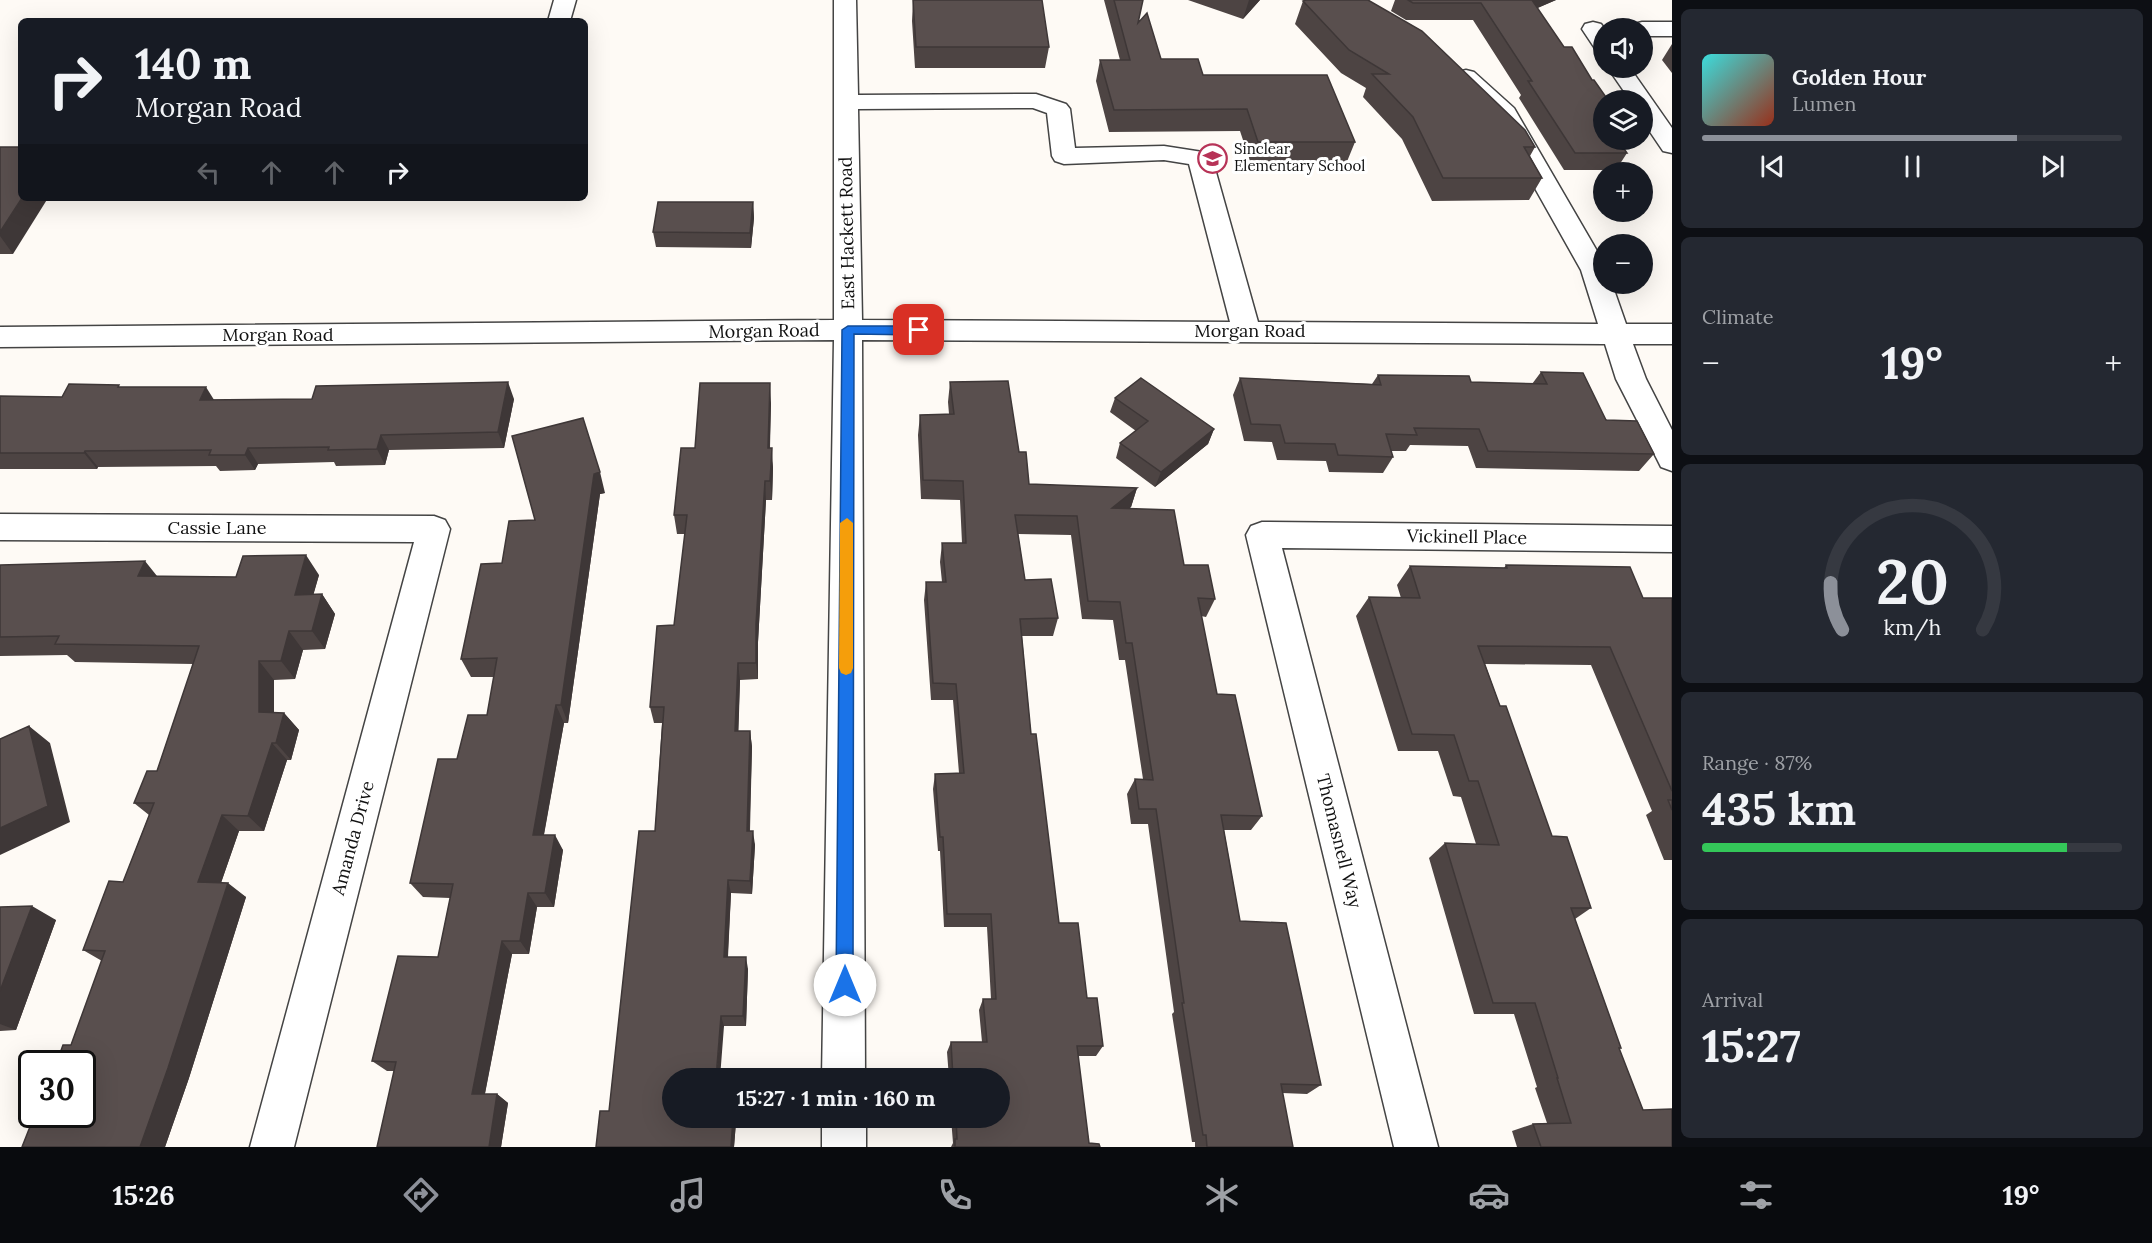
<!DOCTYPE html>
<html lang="en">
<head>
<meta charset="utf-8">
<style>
	:root { --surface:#171b24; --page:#242831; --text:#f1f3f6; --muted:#9ea1a6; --line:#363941; --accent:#8c9099 }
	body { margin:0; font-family:Lora,serif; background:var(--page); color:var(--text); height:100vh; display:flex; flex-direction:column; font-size:22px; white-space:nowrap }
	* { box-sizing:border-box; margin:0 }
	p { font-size:20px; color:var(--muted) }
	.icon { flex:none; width:33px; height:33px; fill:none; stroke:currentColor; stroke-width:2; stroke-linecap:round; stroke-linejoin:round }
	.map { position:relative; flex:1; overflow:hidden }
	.side { display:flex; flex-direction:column; gap:9px; padding:9px; background:#0d0f14; width:480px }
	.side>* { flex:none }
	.top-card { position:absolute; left:18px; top:18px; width:570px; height:183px; border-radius:9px; box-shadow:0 6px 24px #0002; background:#171b24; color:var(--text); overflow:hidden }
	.fabs { position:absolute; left:1593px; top:18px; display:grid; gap:12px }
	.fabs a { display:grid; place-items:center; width:60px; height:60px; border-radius:50%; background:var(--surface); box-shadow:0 6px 24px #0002; font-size:30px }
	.speed { position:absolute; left:18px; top:1050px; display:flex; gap:12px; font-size:30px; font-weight:700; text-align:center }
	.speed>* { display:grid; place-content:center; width:78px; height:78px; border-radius:50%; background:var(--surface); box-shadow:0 6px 24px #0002; line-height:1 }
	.speed .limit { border:3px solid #111; border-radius:9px; background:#fff; color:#111 }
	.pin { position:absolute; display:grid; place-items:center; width:51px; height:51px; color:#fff; margin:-26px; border-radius:12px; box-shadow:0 3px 9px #0006 }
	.me { position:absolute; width:66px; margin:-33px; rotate:0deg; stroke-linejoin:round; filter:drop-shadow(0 0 4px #0008) }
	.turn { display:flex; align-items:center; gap:21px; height:126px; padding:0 18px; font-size:27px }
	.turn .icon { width:78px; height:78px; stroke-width:2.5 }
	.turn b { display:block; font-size:42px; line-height:51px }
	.lanes { display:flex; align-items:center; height:57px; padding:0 18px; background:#0003; justify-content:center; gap:30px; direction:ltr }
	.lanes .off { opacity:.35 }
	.big { font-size:45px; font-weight:700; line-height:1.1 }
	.side .tile { flex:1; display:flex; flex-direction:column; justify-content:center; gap:9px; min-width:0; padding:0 21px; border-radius:9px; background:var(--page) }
	.side .dial { align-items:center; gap:0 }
	.dial svg { height:156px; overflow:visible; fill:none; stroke:var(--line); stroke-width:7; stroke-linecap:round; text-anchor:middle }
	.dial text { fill:var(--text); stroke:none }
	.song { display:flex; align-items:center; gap:18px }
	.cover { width:72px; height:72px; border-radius:9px; background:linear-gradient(135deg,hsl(180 70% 55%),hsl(10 70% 35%)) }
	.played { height:6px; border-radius:3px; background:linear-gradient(90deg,var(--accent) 75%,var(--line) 75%) }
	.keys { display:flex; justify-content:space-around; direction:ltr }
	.heat { display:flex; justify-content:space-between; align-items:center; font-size:33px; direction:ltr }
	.charge { height:9px; border-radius:4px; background:linear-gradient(90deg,#34c759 87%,var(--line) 0) }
	.trip { position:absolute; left:662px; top:1068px; width:348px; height:60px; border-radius:30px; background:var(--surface); box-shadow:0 6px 24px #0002; font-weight:700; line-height:60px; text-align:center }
	.tab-bar { display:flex; height:96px; justify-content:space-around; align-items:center; background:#090b0e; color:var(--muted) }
	.tab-bar .icon { width:42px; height:42px }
	.tab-bar .active { color:var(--accent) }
	.tab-bar b { font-size:27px; color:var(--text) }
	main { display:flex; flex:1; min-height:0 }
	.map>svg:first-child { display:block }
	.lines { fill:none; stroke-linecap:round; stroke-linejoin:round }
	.minor-casing { stroke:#444; stroke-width:3 }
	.minor { fill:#fff; fill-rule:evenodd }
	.wall { fill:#4d4443 }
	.shaded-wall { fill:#3e3737 }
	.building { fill:#594f4e; stroke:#3e3737; stroke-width:1.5 }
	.route { fill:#1a73e8; stroke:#114b97; stroke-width:1.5 }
	.slow { fill:#f59e0b }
	.labels { text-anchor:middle; stroke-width:6; stroke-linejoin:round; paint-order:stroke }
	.far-poi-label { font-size:15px; fill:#111; stroke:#fff; text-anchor:start }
	.street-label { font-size:18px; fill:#111; stroke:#fff }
</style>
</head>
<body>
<main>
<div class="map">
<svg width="1672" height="1147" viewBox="0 0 1672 1147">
	<rect width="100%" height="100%" fill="#fefaf5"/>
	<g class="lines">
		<defs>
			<path id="minor" d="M554,0H576L570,21H548Z
				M834,0H856L858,95L1036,94L1066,104L1070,109L1075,148L1164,146L1209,153L1212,158L1258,322L1598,324L1581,270L1492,112L1454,77L1458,72L1466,70L1474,72L1514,108L1604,263V284H1612L1626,324H1672V344H1633L1646,379L1672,430V471L1661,467L1657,459L1616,379L1605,344L862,340L865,1078H822L834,340L0,347V327L834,320ZM1033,108L1047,113L1052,156L1055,161L1064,164L1164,160L1189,164L1230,322L862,320L858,109Z
				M1593,22L1601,24L1604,28V52L1596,50L1582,29L1585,24Z
				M1642,22H1672V36H1642V28H1631L1634,24Z
				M1608,68H1630L1672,128V153L1663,151L1642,120V100H1630Z
				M0,514L434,516L445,520L450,529L294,1147H250L414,542L0,540Z
				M1262,522L1672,526V552L1282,548L1438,1147H1394L1246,535L1251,526Z
				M822,1118H866V1147H822Z"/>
		</defs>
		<!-- minor casing -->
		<use href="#minor" class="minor-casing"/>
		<!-- minor -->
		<use href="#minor" class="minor"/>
	</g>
	<!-- wall -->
	<path class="wall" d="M913,0L1049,47L1045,68H915L912,21Z
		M1104,0H1143L1138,23L1161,59L1203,75L1355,142L1346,164H1251L1240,131L1109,132L1096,81L1100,60H1120Z
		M1188,0H1260L1243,19Z
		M1395,0H1556L1537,8L1604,140H1629L1623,148L1627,153L1616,170H1564L1519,98L1521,95L1473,20H1406L1391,11Z
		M1303,1L1535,147L1530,156L1542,178L1529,200L1432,201L1402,139L1363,97L1366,88L1341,73L1295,24Z
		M1672,44V73L1662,60Z
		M0,147L13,254H0Z
		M753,202L754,218L751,248L656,247L653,232Z
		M1541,372L1654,454L1639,471L1476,468L1468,446L1410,445L1406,451H1391L1393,457L1383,473L1329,472L1326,461L1277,460L1272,442L1244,441L1233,395L1240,378L1372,384L1378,375L1471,382L1532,384Z
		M950,382L1019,452L1029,484L1137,488L1131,507L1128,509L1184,565L1215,599L1206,617L1201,616L1217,694L1262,816L1251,830H1224L1240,921L1321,1085L1307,1094L1282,1093L1293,1147H1195V1142H1192L1172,1014L1174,1012L1148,824H1131L1127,794L1135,779H1143L1125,660H1119L1113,620L1082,619L1071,535L1018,534L1025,580L1058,618L1053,636H1022L1031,734L1059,923L1087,998L1103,1046L1096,1056H1078L1089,1143L1100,1147H951L953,1143L951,1118H999V1078H949L947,1052L951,1042H982L979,1010L983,999H991L987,927H944L940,851H938L933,789L935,774L959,773L953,700H931L924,600L926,582H942L940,562L942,543H962L960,500L921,499L918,435L920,415L949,414L948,402Z
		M120,387L215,400L514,399L504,448L389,450L385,465L336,466L334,462L258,464L255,470L220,471L216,466L98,467L97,469H0V396L62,397Z
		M1115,398L1214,429L1208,444L1155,487L1116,458L1120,443L1136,431L1110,412Z
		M771,403L770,448L773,468L772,500H766L758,642V679L740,680L738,731H750L752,747L750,831L755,845L752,894L731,893L728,957L748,969L746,1026H724L672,1118L736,1122L734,1147H596L609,1111L655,831L662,723H654L650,707L674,625L685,534H677L674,515L695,448Z
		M512,436L605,493L600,494L568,723H564L544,835L563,850L554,907H537L529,954H512L485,1094H497L508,1103L501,1147H377L394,1071H387L372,1061L438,957L450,898L423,897L410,883L457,759L487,715L494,677H471L461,659L502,563L535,520Z
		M0,565L158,577H236L319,575L313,595L322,594L335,614L325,649L303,650L295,679L274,680V713H284L299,730L291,760H287L264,831H239L221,883L246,897L189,1078L165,1147H22L71,1045L102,961L83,950L123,882L149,815L134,803L157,771L193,664L75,662L67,655L0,656Z
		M1506,565L1643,598H1672V860H1664L1646,815L1652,811L1591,665L1485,664L1500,706L1552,836L1591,908L1575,919L1621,1048L1619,1049L1643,1110L1672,1147H1517L1512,1131L1533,1124L1547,1123L1535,1088L1537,1087L1514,1014H1474L1429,858L1445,843L1476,844L1461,797L1453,796L1438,751H1398L1356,616L1369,597L1401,598L1397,585L1410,566L1504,568Z
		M0,907L56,920L16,1030L0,1031Z"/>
	<!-- shaded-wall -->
	<path class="shaded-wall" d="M1249,0H1260L1243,19Z
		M1529,0H1556L1522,15Z
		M22,198H48L13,254L0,236V232Z
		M753,202L754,218L751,248L750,233Z
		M508,382L514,399L504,448L498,432Z
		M770,383L771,403L769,468L768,448Z
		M206,387L216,403L200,400Z
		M1214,429L1208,444L1155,487L1161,472Z
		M381,435L389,450L385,465L377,449Z
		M248,448L258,464L255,470L245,455Z
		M772,448L773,468L772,500L770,481Z
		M85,451L98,467L97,469L84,453Z
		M600,472L605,493L600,494L568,723L561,705L594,474Z
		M765,481L766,500L758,642V679L756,663V624Z
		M1137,488L1131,507L1106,527L1112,508Z
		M306,555L319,575L308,614L295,595Z
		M145,561L161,581L138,576Z
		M322,594L335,614L325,649L312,631Z
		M289,631L303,650L295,679L281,661Z
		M259,661L274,680V730L259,712Z
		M738,663L740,680L738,747L735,731Z
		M556,705L564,723L541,850L533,835Z
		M284,713L299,730L291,760L276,743Z
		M29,726L50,743L70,822L0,855V828Z
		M750,731L752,747L749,845L747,831Z
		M272,743L287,760L264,831L248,816Z
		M222,815L239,831L216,897L198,882Z
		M753,831L755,845L752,894L750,881Z
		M555,835L563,850L554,907L545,893Z
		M728,880L731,893L727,969L724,957Z
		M228,883L246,897L189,1078L165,1147H140Z
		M528,893L537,907L529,954L520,941Z
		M32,906L56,920L16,1030L0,1024V991Z
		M502,941L512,954L483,1103L472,1094Z
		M746,957L748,969L746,1026L743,1016Z
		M721,1016L724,1026L720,1078H716Z
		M497,1094L508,1103L501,1147H489Z
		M733,1118H734L736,1122L734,1147H731Z"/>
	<!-- building -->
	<path class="building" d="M913,0H1042L1049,47H916Z
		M1114,0H1143L1138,23L1147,13L1161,59H1198L1203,75H1327L1355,142H1258L1247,109L1114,110L1100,60H1130Z
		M1306,0H1368L1422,31L1525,130L1535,147H1524L1542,178H1443L1413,117L1372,74H1389L1349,50L1303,1Z
		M1408,0H1532L1564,47H1572L1592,80H1594L1608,100H1604V140H1618L1627,153H1575L1528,81H1532L1481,3H1413Z
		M0,147H21L22,198L0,232Z
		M658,202H753L750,233L653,232Z
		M1541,372L1583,373L1606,420L1637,421L1654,454L1488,451L1479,429L1414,428L1417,435L1386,434L1393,457L1338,455L1335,444L1285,443L1280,425L1251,424L1240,378L1381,385L1378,375L1469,376L1471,382L1547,384Z
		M1141,378L1214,429L1161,472L1120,443L1148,421L1115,398Z
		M1008,381L1019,452H1026L1029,484L1137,488L1112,508L1174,510L1184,565H1208L1215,599L1198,598L1217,694L1235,695L1262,816L1221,815L1240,921L1286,923L1321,1085L1281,1084L1293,1147H1207L1206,1135H1203L1182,1003H1184L1156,809H1139L1135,779L1153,780L1132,643H1126L1120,602L1088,601L1077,516L1015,515L1025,580L1051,579L1058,618L1020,619L1031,734H1036L1059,923H1078L1087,998H1097L1103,1046H1077L1089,1143L1099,1144L1100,1147H955V1139H957L956,1118H999V1078H953L951,1042H987L983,999H996L991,914H947L943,837H940L935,774L964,773L956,684L933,683L926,582H946L942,543H966L963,481L923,480L920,415L954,414L950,382Z
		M508,382L498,432L381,435L377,449L328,450L329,447L248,448L245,455H209L211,450L85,451L84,453H0V396L62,397L69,384L119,385L118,387H206L200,400L312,399L316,386Z
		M700,383H770L768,448H772L770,481H765L756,624V663H738L735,731H750L747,831H753L750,881L728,880L724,957H746L743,1016H721L716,1078H672V1118H733L731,1147H596L600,1111H609L639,831H655L664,707H650L657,626L674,625L687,515H674L681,448H695Z
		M583,418L600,472L594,474L561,705H556L533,835H555L545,893H528L520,941H502L472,1094H497L489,1147H377L396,1062L372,1061L398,956L438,957L453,884L410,883L438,759H457L468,715H487L497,658L461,659L481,564L502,563L509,521L535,520L512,436Z
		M306,555L295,595L322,594L312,631H289L281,661H259V712L284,713L276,743H272L248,816L222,815L198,882L228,883L168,1068L140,1147H22L35,1114H82V1064H56L63,1045H71L105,951L83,950L109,881L123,882L154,803H134L147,771H157L199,646L55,644L59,636L0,637V565L145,561L138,576L236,577L243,556Z
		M1506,565L1630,567L1643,598H1672V791L1610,647L1478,646L1500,706H1506L1552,836L1567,837L1591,908H1571L1621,1048H1619L1643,1110L1672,1109V1147H1541L1533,1124L1571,1123L1557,1078H1558L1535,1003H1493L1445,843L1499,845L1478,781H1469L1454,735L1412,734L1369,597L1420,598L1410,566L1507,568Z
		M29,726L48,806L0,828V739Z
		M1668,800H1672V810Z
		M32,906L0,991V907Z"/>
	<!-- route -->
	<path class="route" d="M848,326H919L925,330L919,335L854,334L853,985L851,991L845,994L839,991L836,985L842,330Z"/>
	<!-- slow -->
	<path class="slow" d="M847,518L853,523V668L851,673L846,675L841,673L839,668L840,523Z"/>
	<!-- icons -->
	<defs>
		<symbol id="school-ring" viewBox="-11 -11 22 22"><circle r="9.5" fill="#fff" stroke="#b73357" stroke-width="1.5"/><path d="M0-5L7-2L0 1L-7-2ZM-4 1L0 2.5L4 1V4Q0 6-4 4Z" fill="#b73357"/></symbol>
	</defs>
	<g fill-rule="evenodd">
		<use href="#school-ring" x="1196" y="142" width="33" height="33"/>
	</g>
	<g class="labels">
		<!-- far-poi labels -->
		<g class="far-poi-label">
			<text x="1234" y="154">Sinclear<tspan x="1234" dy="17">Elementary School</tspan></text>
		</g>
		<!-- street labels -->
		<g class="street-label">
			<text transform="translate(847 233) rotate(-91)" y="6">East Hackett Road</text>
			<text transform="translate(764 331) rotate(-1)" y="6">Morgan Road</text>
			<text x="1250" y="337">Morgan Road</text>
			<text x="278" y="341">Morgan Road</text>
			<text x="217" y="534">Cassie Lane</text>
			<text transform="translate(1467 537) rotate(1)" y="6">Vickinell Place</text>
			<text transform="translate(353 838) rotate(-75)" y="6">Amanda Drive</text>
			<text transform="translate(1339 841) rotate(76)" y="6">Thomasnell Way</text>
		</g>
	</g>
</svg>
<div class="fabs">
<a><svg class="icon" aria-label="sound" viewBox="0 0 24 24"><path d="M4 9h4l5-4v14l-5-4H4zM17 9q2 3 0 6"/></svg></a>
<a><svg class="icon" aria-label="layers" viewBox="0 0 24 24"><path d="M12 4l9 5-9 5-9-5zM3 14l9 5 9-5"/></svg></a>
<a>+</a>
<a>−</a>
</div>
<div class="speed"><div class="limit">30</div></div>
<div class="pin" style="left:919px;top:330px;background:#d93025"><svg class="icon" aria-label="arrive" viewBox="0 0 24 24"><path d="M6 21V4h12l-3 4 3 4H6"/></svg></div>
<svg class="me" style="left:845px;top:985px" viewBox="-20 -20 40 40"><circle r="19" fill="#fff"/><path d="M0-13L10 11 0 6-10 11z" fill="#1a73e8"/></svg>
<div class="trip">15:27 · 1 min · 160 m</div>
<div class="top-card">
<div class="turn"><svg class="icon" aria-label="right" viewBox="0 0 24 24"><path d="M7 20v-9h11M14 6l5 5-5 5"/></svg><div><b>140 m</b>Morgan Road</div></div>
<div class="lanes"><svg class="icon off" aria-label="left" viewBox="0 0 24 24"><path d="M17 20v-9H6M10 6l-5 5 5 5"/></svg><svg class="icon off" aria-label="ahead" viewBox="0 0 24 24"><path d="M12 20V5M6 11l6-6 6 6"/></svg><svg class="icon off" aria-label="ahead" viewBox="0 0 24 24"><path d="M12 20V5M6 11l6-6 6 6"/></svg><svg class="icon" aria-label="right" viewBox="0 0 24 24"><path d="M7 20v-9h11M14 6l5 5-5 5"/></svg></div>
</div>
</div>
<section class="side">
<div class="tile">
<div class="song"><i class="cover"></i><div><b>Golden Hour</b><p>Lumen</p></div></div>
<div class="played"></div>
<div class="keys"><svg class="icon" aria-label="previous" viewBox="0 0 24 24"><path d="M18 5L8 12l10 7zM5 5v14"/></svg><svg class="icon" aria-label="pause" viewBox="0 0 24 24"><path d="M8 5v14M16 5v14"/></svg><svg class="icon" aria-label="next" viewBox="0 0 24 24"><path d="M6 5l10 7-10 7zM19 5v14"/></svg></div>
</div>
<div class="tile"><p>Climate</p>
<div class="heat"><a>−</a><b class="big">19°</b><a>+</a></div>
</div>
<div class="tile dial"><svg viewBox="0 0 100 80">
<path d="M14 69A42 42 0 1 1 86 69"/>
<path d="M14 69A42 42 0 0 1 8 45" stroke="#8c9099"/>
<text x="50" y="56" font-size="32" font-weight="700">20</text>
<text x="50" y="72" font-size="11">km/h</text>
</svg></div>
<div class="tile"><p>Range · 87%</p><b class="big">435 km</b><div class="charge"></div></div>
<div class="tile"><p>Arrival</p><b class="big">15:27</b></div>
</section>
</main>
<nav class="tab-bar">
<b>15:26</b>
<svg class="icon active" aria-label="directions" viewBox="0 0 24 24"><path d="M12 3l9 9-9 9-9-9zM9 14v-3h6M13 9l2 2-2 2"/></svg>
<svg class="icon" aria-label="music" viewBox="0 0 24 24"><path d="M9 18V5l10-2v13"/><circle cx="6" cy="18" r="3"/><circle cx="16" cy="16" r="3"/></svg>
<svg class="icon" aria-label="phone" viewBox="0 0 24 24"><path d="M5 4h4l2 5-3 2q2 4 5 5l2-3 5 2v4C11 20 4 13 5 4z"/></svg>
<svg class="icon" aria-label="climate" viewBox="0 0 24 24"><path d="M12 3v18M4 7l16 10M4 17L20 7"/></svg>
<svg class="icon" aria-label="car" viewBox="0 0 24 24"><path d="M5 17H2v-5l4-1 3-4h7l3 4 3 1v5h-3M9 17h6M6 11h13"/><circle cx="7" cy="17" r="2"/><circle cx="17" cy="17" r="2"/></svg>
<svg class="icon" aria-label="filters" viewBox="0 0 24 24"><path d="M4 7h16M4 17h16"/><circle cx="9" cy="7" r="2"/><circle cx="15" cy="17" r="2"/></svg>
<b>19°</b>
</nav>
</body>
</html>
